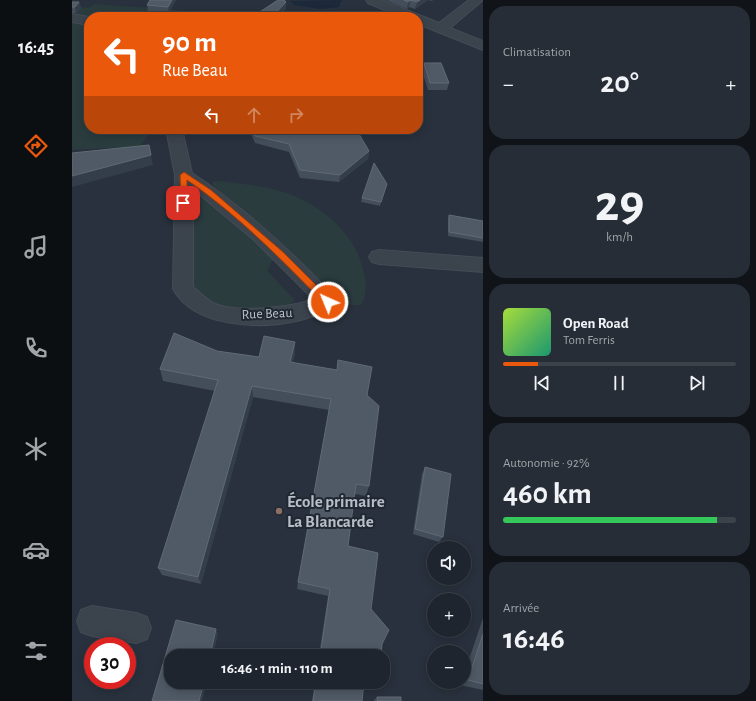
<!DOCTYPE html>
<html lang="fr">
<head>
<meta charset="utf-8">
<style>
	:root { --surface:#1e252e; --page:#262d36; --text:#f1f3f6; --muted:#a1a5aa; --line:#3c424a; --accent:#ea580c }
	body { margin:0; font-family:"Alegreya Sans",sans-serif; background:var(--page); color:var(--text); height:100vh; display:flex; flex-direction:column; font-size:15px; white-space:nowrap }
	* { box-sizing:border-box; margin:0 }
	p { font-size:13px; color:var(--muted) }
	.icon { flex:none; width:22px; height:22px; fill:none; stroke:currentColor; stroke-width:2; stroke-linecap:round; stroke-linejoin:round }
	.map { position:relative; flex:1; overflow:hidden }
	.drawer { display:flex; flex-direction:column; gap:6px; padding:6px; background:#101419; width:273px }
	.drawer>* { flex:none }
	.banner { position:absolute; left:12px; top:12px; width:339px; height:122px; border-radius:16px; box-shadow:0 2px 10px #0003,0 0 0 1px var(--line); background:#ea580c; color:#fff; overflow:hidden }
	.buttons { position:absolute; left:355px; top:541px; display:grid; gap:8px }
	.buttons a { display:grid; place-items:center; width:44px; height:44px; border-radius:50%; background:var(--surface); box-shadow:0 2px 10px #0003,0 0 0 1px var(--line); font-size:20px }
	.speed { position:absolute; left:12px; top:637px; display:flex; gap:8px; font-size:20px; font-weight:700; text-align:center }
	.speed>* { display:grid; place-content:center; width:52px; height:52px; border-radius:50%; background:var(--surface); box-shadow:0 2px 10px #0003,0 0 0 1px var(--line); line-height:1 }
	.speed .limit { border:6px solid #d22; background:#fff; color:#111 }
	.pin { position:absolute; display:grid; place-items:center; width:34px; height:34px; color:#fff; margin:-17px; border-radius:8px; box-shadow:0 2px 6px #0006 }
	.me { position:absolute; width:44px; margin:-22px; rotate:316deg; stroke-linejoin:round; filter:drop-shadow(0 0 3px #0008) }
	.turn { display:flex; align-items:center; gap:14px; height:84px; padding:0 12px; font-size:18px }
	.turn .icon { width:52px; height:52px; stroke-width:2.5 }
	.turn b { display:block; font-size:28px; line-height:34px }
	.lanes { display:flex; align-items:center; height:38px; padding:0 12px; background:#0003; justify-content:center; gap:20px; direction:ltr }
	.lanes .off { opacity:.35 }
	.big { font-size:30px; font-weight:700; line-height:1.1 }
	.drawer .tile { flex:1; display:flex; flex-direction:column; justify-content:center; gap:6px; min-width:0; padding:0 14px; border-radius:16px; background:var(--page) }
	.drawer .dial { align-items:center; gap:0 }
	.dial b { font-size:52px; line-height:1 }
	.song { display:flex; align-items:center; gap:12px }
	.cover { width:48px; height:48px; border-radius:6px; background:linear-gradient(135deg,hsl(80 70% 55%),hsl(160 70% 35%)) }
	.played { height:4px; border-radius:2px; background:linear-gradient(90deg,var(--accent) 15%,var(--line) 15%) }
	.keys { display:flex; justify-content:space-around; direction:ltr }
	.heat { display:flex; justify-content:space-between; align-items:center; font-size:22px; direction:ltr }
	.charge { height:6px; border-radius:3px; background:linear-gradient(90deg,#34c759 92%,var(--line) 0) }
	.trip { position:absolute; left:92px; top:649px; width:226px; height:40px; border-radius:16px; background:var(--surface); box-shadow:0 2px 10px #0003,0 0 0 1px var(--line); font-weight:700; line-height:40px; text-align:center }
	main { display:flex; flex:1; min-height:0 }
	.dock { display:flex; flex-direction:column; width:72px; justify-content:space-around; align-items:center; background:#0c0f12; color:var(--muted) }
	.dock .icon { width:28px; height:28px }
	.dock .active { color:var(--accent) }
	.dock b { font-size:18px; color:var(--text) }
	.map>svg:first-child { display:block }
	.green { fill:#2a3c3e }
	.water { fill:#1c293a }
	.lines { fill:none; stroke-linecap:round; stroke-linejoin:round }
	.minor-casing { stroke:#444c56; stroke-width:2 }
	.minor { fill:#3b434d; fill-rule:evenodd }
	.wall { fill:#434e5a }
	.shaded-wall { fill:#333e4a }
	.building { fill:#4f5a66; stroke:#606a75 }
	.route { fill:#ea580c; stroke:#983908 }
	.education-dot { fill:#8d6e63; stroke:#202832; stroke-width:1.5 }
	.labels { text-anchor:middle; stroke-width:4; stroke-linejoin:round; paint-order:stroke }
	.street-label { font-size:14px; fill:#b7bec8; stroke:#202832 }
	.near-poi-label { font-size:17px; font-weight:bold; fill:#b7bec8; stroke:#202832; text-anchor:start }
</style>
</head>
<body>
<main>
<nav class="dock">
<b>16:45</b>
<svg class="icon active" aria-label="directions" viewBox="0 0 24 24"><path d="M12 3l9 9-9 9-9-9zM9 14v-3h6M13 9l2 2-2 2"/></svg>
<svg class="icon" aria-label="music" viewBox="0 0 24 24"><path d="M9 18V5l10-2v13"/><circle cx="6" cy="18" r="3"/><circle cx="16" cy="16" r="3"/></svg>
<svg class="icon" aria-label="phone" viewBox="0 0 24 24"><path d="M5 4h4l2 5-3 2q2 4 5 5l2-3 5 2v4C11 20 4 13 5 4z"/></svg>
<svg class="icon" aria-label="climate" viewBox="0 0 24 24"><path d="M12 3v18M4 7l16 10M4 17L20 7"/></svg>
<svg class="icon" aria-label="car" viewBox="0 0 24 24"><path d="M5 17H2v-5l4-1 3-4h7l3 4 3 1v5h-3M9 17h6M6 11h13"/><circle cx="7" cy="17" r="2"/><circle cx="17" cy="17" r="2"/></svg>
<svg class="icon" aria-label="filters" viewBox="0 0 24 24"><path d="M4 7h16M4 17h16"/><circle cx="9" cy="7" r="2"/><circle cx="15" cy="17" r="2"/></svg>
</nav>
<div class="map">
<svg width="411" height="701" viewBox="0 0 411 701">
	<rect width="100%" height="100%" fill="#28313d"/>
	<!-- green -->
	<path class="green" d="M23,4L106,10L105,17H17L3,15L10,7L16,8Z
		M0,22L17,24V129H78V133L68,146L0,150Z
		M145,181C164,183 195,186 214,193C249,205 282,232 291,269C294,280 296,294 289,305H279L270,301L141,185V182Z
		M119,188L124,189L202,257L195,271L223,300L216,306L193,310L156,308L133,300L121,294L116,190Z"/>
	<!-- water -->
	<path class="water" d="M270,0L267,7L248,9L222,5L218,1Z"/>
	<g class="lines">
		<defs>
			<path id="minor" d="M294,0H310L367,23L397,0H411L378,28L411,41V50L346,24V17H329L296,3Z
				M0,14L17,17V25L0,22Z
				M94,129H110L120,173C173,208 219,251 263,297L266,302L263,307C251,312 238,318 225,321C187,329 123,328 101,289L103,175ZM121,189L181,239L241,299C219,308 165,313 143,304C135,300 128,293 121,287Z
				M307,250L411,258V272L307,264L300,262L297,257L300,252Z
				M20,606L64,613L75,617L79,628L75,639L64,643L20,636L9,632L5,621L9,610Z"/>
		</defs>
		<!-- minor casing -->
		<use href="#minor" class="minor-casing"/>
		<!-- minor -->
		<use href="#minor" class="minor"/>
	</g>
	<!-- wall -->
	<path class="wall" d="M78,0H104L97,13L76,11L75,5Z
		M314,0H361L360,1L356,0L343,9L337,7L335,9Z
		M0,2H7L9,8L4,13H0Z
		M352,63L377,83L375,90H356L350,71Z
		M177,129H284L297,151L296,159L267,182L228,178L217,152L183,143Z
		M315,184L308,206L289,202L290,198Z
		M377,215L411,221V242L376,236V219Z
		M223,342V353L221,362L295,395L297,486L294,496L283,494L276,546L299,609L310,644L309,656H247L256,596L225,589L226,582L257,410L181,397L129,584L90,575L86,568L143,391L91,381L88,369L145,351L187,357Z
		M353,467L371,537L367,542L341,534L350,474Z
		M411,618V690L388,685L389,682H392V674Z
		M243,682H292L290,701H240Z
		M305,697L329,701H302V700Z"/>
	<!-- shaded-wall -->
	<path class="shaded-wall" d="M100,0H104L97,13L96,7Z
		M338,0L337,7L335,9L336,2Z
		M348,0H356L343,9L345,2Z
		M7,2L9,8L4,13L3,7Z
		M214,2V9L207,17H200Z
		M77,145L81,165L0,187V176Z
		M297,151L296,159L267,182L268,175Z
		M315,184L314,188L308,206L309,202Z
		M223,342V353L218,373V362Z
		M180,386L181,397L129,584L126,577Z
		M144,629L146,634L141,656H138Z
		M132,682H135L130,701H127Z"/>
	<!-- building -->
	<path class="building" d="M78,0H100L96,7L75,5Z
		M206,0H212L214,2L200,17H180Z
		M332,0H348L345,2L338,0L336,2Z
		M0,2H7L3,7H0Z
		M352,63H369L377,83H358Z
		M180,129H284L297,151L268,175L228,170L217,144L183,136Z
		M77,145L79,155L0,176V153Z
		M302,163L315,184L309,202L290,198Z
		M377,215L411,221V238L377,232Z
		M102,333L145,351L187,357L192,336L223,342L218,362L265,370L266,360L300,367L295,395L307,406L297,486L284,484L276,546L306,553L299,609L317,630L310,644L309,656H248L258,589L226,582L259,399L180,386L126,577L86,568L146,380L88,369Z
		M353,467L379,474L371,537L343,529Z
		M104,620L144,629L138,656H99V682H132L127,701H80Z
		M411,634V684L396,680Z
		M244,682H292L290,701H241Z
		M305,697H329V701H306Z"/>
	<!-- route -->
	<path class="route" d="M112,172L139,190L211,252L259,300L260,302L259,304H253C210,260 166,215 115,180V203L111,205H109L108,175Z"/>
	<!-- markers -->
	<circle class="education-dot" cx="207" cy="511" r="4"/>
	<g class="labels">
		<!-- street labels -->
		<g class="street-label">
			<text transform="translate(195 313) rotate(-2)" y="5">Rue Beau</text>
		</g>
		<!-- near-poi labels -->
		<g class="near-poi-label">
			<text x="215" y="507">École primaire<tspan x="215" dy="20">La Blancarde</tspan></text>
		</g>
	</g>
</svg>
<div class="buttons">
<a><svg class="icon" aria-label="sound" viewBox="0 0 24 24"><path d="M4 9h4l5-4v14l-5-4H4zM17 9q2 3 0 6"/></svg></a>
<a>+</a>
<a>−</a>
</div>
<div class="speed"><div class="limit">30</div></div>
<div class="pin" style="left:111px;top:203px;background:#d93025"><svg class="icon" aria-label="arrive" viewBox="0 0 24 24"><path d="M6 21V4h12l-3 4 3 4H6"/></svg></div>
<svg class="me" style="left:256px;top:302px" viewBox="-20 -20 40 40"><circle r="17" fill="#ea580c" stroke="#fff" stroke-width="3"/><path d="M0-11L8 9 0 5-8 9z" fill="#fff"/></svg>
<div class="trip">16:46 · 1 min · 110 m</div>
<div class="banner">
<div class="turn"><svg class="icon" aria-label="left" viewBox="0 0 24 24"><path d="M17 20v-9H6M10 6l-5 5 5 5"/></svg><div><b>90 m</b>Rue Beau</div></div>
<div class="lanes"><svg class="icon" aria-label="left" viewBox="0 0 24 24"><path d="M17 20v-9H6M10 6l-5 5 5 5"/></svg><svg class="icon off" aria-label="ahead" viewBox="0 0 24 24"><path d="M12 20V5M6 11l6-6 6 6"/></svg><svg class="icon off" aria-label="right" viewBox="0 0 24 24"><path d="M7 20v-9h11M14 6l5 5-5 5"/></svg></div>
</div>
</div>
<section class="drawer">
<div class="tile"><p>Climatisation</p>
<div class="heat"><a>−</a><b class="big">20°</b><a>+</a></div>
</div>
<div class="tile dial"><b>29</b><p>km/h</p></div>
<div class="tile">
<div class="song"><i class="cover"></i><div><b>Open Road</b><p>Tom Ferris</p></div></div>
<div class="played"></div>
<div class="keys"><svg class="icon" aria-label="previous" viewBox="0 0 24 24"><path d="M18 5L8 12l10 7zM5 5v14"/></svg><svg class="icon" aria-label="pause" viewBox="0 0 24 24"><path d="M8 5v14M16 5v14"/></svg><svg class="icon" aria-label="next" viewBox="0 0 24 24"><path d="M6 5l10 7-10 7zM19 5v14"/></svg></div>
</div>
<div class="tile"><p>Autonomie · 92%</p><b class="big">460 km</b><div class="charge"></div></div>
<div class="tile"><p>Arrivée</p><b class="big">16:46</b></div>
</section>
</main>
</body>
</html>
